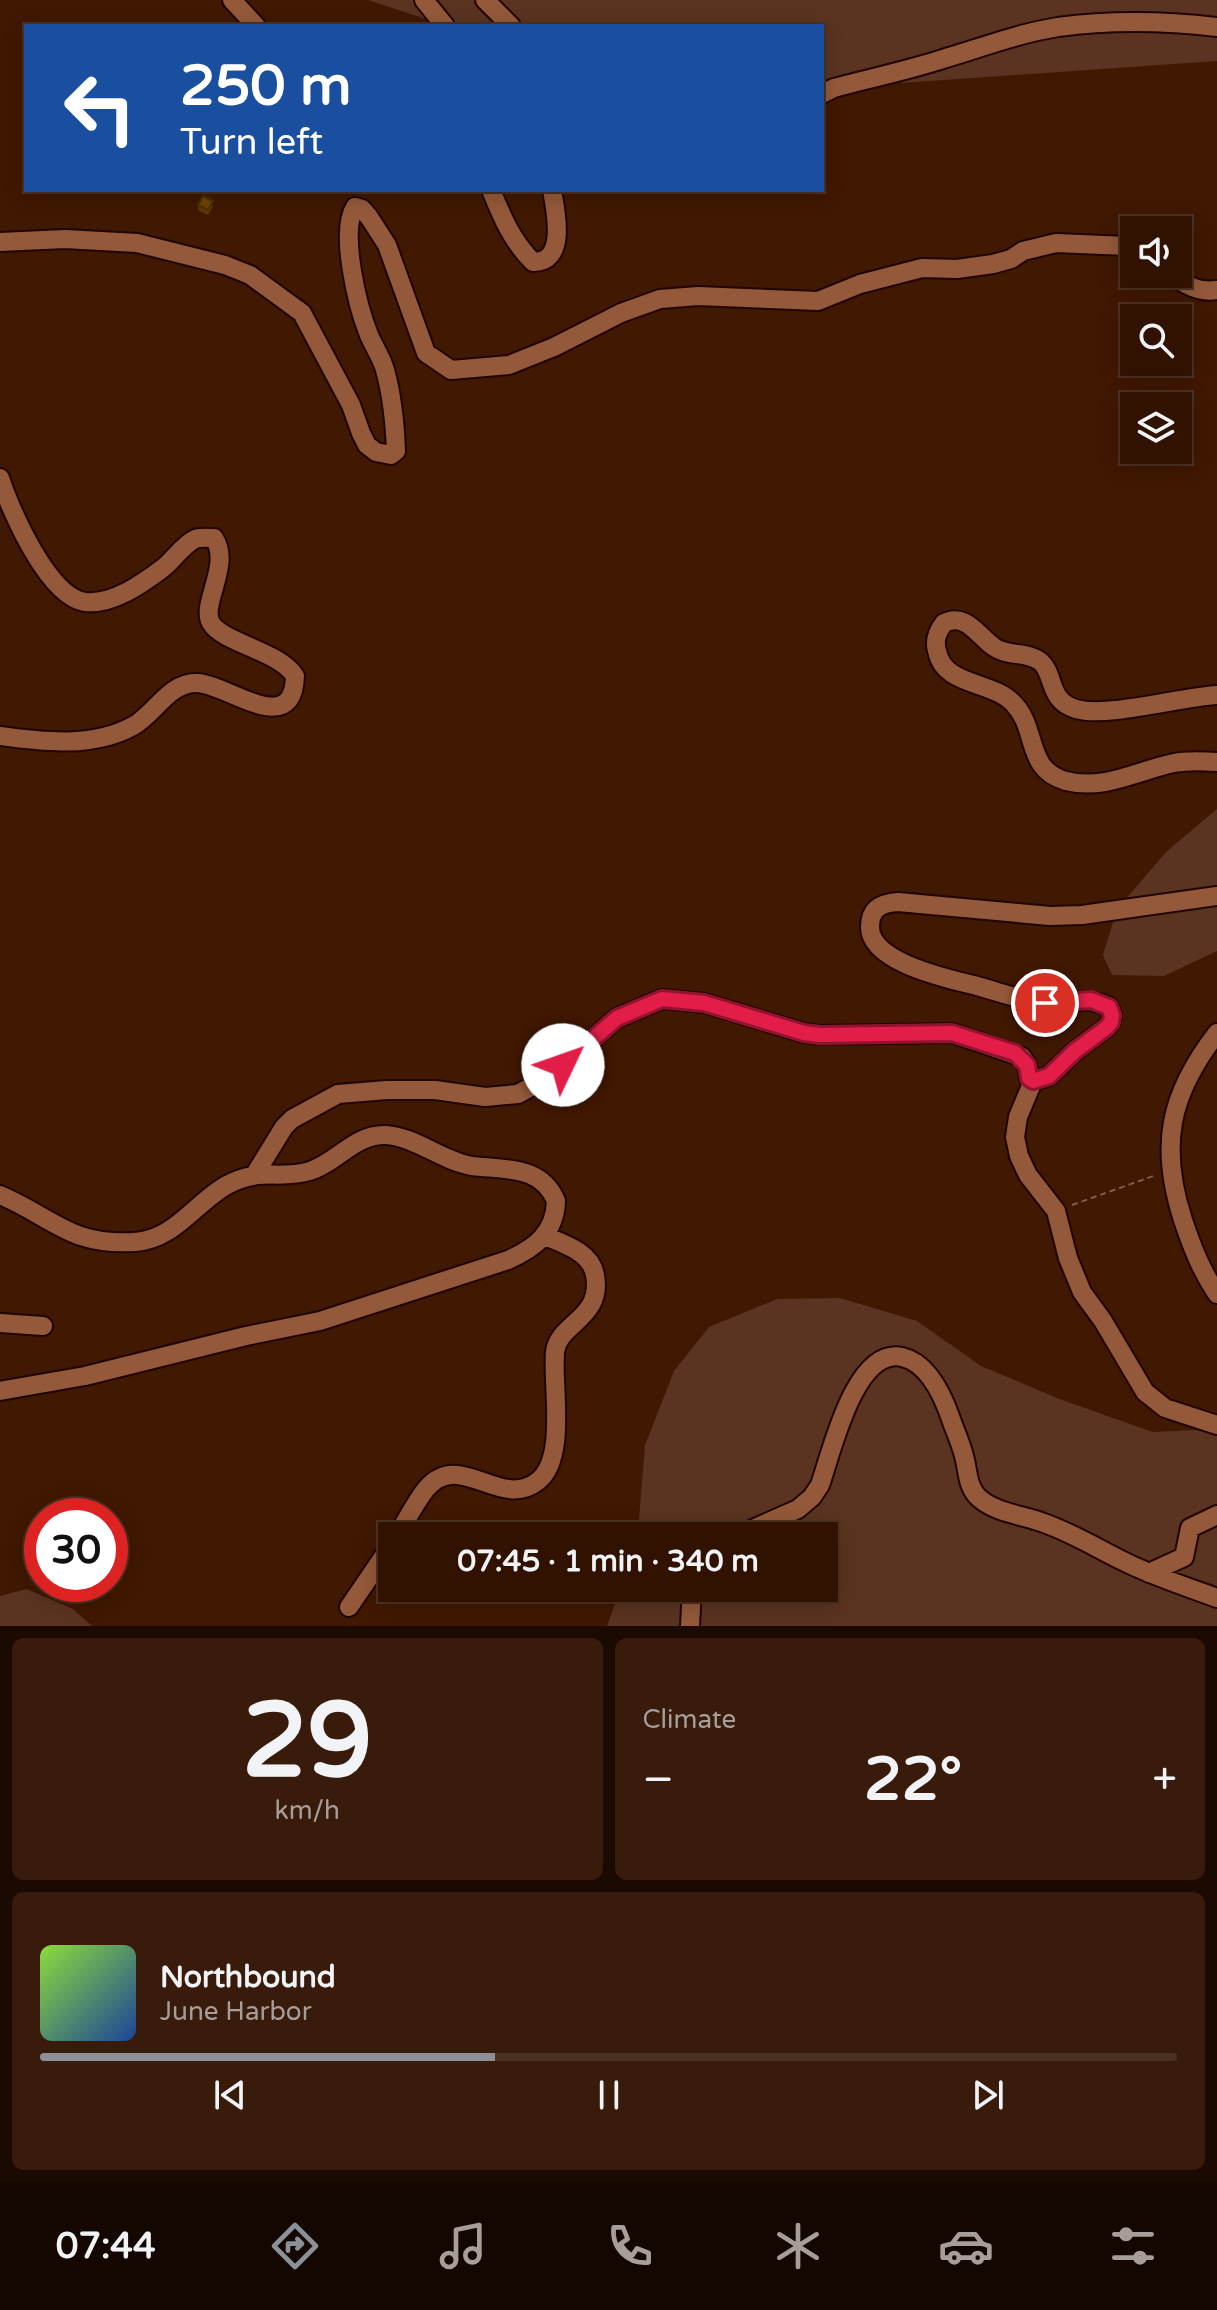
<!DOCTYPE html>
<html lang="en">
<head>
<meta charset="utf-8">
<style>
	:root { --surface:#311201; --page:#391b0b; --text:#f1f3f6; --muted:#a89e99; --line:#4c3223; --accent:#8c9099 }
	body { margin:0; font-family:"Varela Round",sans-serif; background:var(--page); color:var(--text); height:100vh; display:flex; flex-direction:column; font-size:30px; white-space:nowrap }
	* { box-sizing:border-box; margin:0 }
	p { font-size:26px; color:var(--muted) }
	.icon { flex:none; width:44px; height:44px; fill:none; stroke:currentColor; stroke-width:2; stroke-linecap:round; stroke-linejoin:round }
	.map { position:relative; height:1626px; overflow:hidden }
	.panel { display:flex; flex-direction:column; gap:12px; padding:12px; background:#1b0a01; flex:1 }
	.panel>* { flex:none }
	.banner { position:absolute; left:24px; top:24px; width:800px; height:168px; border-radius:0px; box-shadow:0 4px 20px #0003,0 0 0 2px var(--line); background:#1a4fa0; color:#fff; overflow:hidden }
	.buttons { position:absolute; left:1120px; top:216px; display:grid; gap:16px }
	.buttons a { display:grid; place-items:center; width:72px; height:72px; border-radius:0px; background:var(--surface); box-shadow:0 4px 20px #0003,0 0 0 2px var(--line); font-size:40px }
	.speed { position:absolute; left:24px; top:1498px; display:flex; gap:16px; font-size:40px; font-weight:700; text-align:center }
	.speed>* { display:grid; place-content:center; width:104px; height:104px; border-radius:50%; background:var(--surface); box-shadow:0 4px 20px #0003,0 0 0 2px var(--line); line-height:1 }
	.speed .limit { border:12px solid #d22; background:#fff; color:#111 }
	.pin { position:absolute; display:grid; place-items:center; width:68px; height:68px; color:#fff; margin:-34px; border:4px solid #fff; border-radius:50%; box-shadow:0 2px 8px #0007 }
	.me { position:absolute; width:88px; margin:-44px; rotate:48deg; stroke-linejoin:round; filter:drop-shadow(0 0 6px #0008) }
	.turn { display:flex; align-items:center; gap:28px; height:168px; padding:0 24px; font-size:36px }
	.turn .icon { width:104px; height:104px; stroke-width:2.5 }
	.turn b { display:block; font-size:56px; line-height:68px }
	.big { font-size:60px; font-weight:700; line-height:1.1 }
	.panel .card { flex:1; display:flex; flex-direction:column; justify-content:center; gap:12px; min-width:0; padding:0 28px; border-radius:12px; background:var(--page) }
	.panel .dial { align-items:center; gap:0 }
	.dial b { font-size:104px; line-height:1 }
	.song { display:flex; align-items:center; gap:24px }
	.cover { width:96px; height:96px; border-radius:12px; background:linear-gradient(135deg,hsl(90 70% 55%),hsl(220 70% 35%)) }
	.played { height:8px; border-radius:4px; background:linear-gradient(90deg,var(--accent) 40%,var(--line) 40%) }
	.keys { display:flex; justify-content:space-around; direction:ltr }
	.heat { display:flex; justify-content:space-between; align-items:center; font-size:44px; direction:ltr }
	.panel .tiles { flex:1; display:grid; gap:12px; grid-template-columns:1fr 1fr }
	.card:last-child { grid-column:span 2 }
	.trip { position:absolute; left:378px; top:1522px; width:460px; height:80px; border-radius:0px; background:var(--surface); box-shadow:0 4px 20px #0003,0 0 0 2px var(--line); font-weight:700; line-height:80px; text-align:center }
	.menu { display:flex; height:128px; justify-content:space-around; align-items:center; background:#140700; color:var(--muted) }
	.menu .icon { width:56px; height:56px }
	.menu .on { color:var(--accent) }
	.menu b { font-size:36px; color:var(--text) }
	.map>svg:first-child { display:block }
	.green { fill:#5a3420 }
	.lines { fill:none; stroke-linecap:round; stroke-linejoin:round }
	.minor-casing { stroke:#200500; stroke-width:22 }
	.path { stroke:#835c47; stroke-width:2; stroke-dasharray:6 4; stroke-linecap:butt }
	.minor { stroke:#94593a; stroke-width:18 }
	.wall { fill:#5e3903 }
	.building { fill:#6d4204; stroke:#4c2e03; stroke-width:2 }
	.route-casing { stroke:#92132f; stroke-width:20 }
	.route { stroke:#e11d48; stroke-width:14 }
</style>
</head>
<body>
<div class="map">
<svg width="1217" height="1626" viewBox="0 0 1217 1626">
	<rect width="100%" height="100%" fill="#411801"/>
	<!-- green -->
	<path class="green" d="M368,0H1217V61L858,86L822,83V26H447Z
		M1217,809V951L1164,976L1112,975L1103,955L1117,909L1167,851Z
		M840,1298L917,1321L981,1366L1062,1400L1153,1432L1217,1429V1626H607L621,1588H824V1536H634L639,1519L645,1445L674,1371L709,1327L777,1299Z
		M27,1589L73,1609L92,1626H0V1596Z"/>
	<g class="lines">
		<defs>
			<path id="minor" d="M232,0L256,26
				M424,0L445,26
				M485,0L511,26
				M822,94L834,88C871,78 910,70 946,58C983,47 1020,33 1058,27C1111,20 1165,21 1217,27
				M491,190C502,217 512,241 533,262C567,263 556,212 552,190
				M0,242L65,239L137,243L225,265L250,275L302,313L351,405L361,433L367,445L376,452L391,455L396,451C395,425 392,395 385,370C382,358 374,347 369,335C358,308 339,232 355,207L362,209L369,217L387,245L426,353L451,370L509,365L554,347L621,313L660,299L698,296L818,301L860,284L922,268L957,269L993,264L1011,259L1023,251L1056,243L1127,246L1134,248
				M1171,274C1185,285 1199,293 1217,290
				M0,478C10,509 48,597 85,602C112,605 142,584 163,568C173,560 183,545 195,539C200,537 209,538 214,538C232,565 200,604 211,623C223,643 279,651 295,676C293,740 228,684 197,683C169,682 155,714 133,726C93,748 43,742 0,736
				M1217,695C1180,697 1108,718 1076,709C1048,701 1055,675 1041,662C1028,651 1008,657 994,647C978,636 966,612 944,623C937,632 934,640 937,651C944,687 992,680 1014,704C1038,729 1025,770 1066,781C1104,791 1139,770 1174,763C1188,760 1203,761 1217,762
				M1217,1033C1169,1095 1159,1146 1183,1220C1192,1247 1201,1270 1217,1294
				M1033,1081L1049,1076L1075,1051L1106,1028L1111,1022L1112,1015L1109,1007C1088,995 1065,1005 1043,1003C1020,1000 999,992 977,986C950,979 870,963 870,927C870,908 881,903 898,902L1050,916L1082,915L1217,896
				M255,1174L284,1127L292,1119L338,1094L387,1090H435L485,1097L518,1094L549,1077L617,1018L662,999L704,1003L804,1033L820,1035L952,1033L1022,1057L1027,1065L1029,1078L1033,1081L1018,1117L1015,1137L1019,1156L1028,1175L1056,1211L1068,1258L1082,1292L1103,1321L1145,1392L1165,1408L1217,1425
				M0,1195C54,1218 70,1246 135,1242C174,1240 196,1202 227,1185C260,1167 280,1180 310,1171C338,1162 354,1134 386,1135C416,1137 442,1161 472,1166C505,1170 541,1165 556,1201C555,1233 535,1248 508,1260L320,1321L246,1336L85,1376L0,1391
				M0,1323L43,1326
				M397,1536C406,1521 415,1503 426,1489C460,1448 500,1511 538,1481C567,1458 552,1387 555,1352C558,1323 603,1319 595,1275C591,1252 564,1244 545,1236
				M737,1536L798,1509L812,1497L820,1485C832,1451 855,1347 902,1357C929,1363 944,1398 952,1422C956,1433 961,1444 964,1456C968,1470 967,1485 977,1496C993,1513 1024,1515 1044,1523C1072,1533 1095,1547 1121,1560C1152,1576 1185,1586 1217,1598
				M1149,1573L1184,1557L1190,1528L1217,1515
				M349,1607L392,1544
				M690,1626L692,1588"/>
		</defs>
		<!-- minor casing -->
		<use href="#minor" class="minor-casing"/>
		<!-- path -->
		<path class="path" d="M1072,1205L1156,1175"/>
		<!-- minor -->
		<use href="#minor" class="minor"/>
	</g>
	<!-- wall -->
	<path class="wall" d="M198,205L213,206L208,215L198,210Z"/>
	<!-- building -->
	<path class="building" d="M203,196L213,201L208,210L198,205Z"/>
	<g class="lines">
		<defs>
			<path id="route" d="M563,1065L617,1018L662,999L704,1003L804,1033L820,1035L952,1033L1015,1053L1027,1065L1029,1078L1033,1081L1049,1076L1075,1051L1106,1028L1111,1022L1112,1015L1109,1007L1091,1000L1045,1003"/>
		</defs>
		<!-- route casing -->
		<use href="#route" class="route-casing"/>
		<!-- route -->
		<use href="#route" class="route"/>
	</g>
</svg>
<div class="buttons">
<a><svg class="icon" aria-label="sound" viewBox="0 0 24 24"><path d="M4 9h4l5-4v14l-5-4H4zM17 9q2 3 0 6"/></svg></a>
<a><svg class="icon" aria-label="search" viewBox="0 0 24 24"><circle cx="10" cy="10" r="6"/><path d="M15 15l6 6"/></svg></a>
<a><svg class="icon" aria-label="layers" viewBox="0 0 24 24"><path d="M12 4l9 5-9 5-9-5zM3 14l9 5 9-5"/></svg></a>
</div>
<div class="speed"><div class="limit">30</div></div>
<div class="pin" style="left:1045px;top:1003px;background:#d93025"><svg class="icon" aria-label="arrive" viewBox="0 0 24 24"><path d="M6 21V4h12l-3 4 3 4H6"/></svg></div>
<svg class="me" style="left:563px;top:1065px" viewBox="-20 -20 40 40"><circle r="19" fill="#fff"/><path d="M0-13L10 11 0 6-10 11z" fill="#e11d48"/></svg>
<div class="trip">07:45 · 1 min · 340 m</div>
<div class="banner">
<div class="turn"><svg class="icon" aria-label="left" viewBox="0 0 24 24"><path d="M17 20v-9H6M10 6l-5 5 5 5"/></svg><div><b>250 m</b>Turn left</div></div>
</div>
</div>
<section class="panel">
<div class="tiles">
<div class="card dial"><b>29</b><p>km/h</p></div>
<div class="card"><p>Climate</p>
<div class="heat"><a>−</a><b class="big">22°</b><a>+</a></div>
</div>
<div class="card">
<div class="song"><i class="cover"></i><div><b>Northbound</b><p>June Harbor</p></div></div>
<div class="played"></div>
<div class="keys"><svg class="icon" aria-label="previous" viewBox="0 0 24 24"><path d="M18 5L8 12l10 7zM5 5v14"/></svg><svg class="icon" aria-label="pause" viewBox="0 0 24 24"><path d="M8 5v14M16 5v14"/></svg><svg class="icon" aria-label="next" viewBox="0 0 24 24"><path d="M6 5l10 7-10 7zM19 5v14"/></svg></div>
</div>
</div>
</section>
<nav class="menu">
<b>07:44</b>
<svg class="icon on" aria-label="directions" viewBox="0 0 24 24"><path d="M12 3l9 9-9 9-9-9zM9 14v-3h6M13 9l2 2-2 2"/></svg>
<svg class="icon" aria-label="music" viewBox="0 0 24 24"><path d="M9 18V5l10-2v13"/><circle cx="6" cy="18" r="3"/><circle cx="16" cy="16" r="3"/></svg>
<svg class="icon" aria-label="phone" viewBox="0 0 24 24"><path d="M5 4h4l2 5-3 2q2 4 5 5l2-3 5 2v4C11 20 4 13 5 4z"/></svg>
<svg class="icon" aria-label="climate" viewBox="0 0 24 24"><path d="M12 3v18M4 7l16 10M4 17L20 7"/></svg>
<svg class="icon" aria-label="car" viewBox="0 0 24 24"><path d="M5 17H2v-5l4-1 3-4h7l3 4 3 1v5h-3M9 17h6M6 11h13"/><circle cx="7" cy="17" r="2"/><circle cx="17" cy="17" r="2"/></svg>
<svg class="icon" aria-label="filters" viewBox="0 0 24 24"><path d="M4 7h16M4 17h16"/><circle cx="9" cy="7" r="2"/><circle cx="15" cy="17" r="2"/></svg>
</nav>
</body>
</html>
